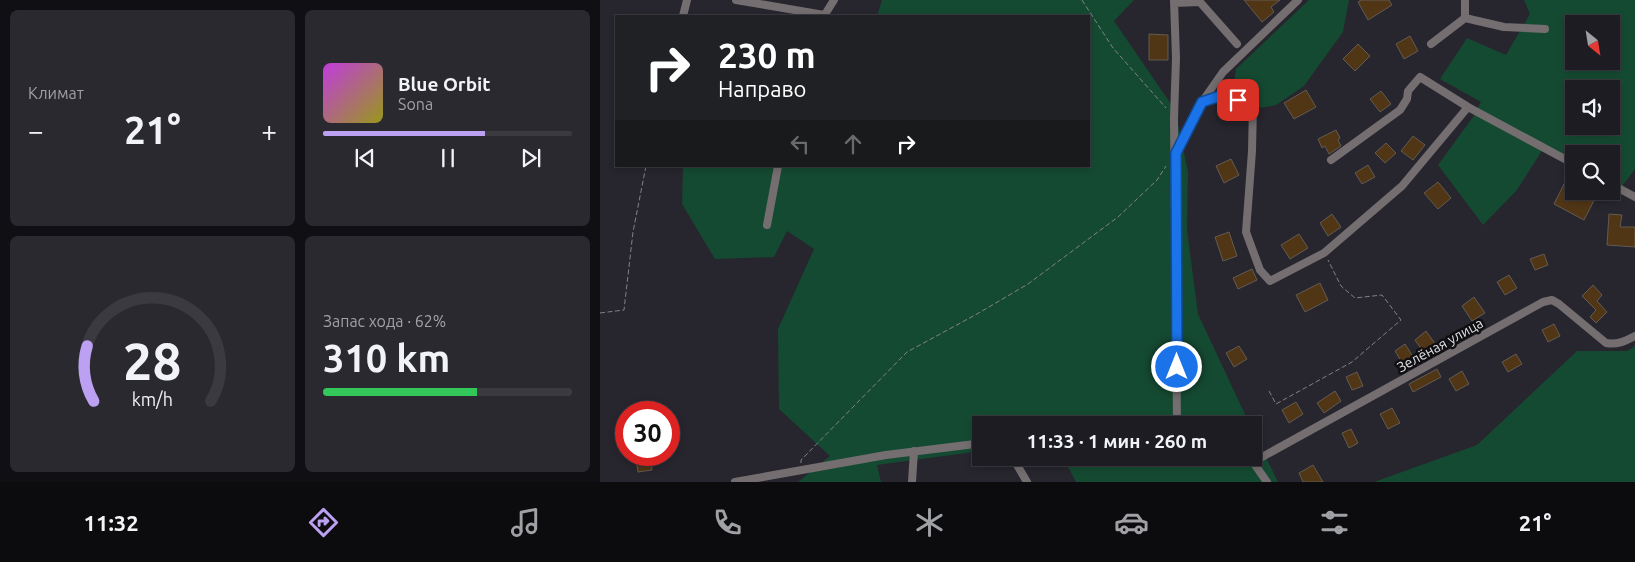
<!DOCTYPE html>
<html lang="ru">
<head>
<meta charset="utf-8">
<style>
	:root { --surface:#1d1c22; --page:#2a292f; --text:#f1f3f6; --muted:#a0a1a5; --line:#3b3a40; --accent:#bca0f2 }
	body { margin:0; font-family:Ubuntu,sans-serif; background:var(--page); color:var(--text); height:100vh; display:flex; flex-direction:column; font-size:19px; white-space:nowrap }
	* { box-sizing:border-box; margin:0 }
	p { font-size:16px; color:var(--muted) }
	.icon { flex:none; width:28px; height:28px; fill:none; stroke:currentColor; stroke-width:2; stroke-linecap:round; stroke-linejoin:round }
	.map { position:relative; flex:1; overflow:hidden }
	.drawer { display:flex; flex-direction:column; gap:10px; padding:10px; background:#100f13; width:600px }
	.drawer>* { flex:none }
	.guide { position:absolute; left:15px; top:15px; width:475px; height:152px; border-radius:0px; box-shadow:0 2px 8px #0003,0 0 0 1px var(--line); background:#202124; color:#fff; overflow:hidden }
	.needle { width:32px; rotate:150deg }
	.tools { position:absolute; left:965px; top:15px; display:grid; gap:10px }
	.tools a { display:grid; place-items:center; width:55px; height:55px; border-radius:0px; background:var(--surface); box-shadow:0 2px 8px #0003,0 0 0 1px var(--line); font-size:25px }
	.speed { position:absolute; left:15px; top:401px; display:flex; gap:10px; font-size:25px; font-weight:700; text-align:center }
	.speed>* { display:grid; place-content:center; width:65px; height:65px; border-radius:50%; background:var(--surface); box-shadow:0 2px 8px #0003,0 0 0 1px var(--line); line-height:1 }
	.speed .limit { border:8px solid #d22; background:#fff; color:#111 }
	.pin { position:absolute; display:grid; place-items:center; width:42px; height:42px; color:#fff; margin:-21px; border-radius:10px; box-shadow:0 2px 8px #0006 }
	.me { position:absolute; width:55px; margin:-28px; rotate:0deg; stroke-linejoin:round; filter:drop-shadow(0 0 4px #0008) }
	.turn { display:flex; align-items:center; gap:18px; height:105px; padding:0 20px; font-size:22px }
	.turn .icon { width:65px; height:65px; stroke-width:2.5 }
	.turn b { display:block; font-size:35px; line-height:42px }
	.lanes { display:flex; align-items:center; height:48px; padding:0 20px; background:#0003; justify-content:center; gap:25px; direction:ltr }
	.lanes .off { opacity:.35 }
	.big { font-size:38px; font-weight:700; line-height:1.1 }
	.drawer .widget { flex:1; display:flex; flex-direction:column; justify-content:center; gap:8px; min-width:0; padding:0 18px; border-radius:8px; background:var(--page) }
	.drawer .dial { align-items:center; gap:0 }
	.dial svg { height:130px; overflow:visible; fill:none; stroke:var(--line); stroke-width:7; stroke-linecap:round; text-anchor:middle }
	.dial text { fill:var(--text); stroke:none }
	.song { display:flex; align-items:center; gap:15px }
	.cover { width:60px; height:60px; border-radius:8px; background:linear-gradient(135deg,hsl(290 70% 55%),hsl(60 70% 35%)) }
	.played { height:5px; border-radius:2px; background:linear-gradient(90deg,var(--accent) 65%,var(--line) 65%) }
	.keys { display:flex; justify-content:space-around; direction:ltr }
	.heat { display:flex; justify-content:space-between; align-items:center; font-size:28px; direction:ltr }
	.charge { height:8px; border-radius:4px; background:linear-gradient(90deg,#34c759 62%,var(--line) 0) }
	.drawer .tiles { flex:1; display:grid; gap:10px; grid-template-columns:repeat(2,1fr) }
	.trip { position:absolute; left:372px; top:416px; width:290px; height:50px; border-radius:0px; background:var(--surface); box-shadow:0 2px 8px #0003,0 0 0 1px var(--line); font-weight:700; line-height:50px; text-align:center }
	.tabs { display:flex; height:80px; justify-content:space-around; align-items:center; background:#0c0b0e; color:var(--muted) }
	.tabs .icon { width:35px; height:35px }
	.tabs .current { color:var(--accent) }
	.tabs b { font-size:22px; color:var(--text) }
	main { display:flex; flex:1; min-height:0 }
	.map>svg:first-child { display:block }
	.green { fill:#154a32; fill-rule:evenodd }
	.building { fill:#503615; stroke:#635b53 }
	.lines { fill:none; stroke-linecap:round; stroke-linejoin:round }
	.path { stroke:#828188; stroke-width:1; stroke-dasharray:5 2.5; stroke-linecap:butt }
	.minor { stroke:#746e70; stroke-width:8 }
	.route-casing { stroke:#114b97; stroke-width:12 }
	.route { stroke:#1a73e8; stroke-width:9 }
	.labels { text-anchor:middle; stroke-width:5; stroke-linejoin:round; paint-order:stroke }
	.street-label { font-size:14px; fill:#e3e2e8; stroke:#0f0f12 }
</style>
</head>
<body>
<main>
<section class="drawer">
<div class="tiles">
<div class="widget"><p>Климат</p>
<div class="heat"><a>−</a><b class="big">21°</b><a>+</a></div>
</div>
<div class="widget">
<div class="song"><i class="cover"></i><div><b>Blue Orbit</b><p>Sona</p></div></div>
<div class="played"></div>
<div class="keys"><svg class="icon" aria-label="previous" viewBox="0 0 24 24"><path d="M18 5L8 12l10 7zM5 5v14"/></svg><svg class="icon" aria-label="pause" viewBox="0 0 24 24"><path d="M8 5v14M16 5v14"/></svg><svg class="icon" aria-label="next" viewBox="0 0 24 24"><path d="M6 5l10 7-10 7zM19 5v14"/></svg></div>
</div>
<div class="widget dial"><svg viewBox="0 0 100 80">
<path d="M14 69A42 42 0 1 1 86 69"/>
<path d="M14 69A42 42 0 0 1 10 35" stroke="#bca0f2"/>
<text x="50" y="56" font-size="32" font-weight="700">28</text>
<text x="50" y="72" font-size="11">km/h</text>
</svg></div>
<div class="widget"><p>Запас хода · 62%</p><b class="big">310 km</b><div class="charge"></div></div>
</div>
</section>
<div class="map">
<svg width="1035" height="482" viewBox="0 0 1035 482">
	<rect width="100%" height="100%" fill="#27252d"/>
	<!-- green -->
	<path class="green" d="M282,0H534L514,21L575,110L588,172L587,230L598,314L650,425H381V451L277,465L281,482H198L230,456L179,409L178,329L214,249L187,231L174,257L115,259L82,204L83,166H489V16H277Z
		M709,0H749L743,32L704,86L676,105L661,108L633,88L636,69Z
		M924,0H1035V169L1021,188L1011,183V154H974V163L943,149L917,190L883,225L838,165L873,117L881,102L840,79L867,38L906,55L930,14ZM974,24H1011V61H974ZM974,89H1011V126H974Z
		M1035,346V482H774L877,445L977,351H1027Z
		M654,433L678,482H476L464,459L447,458H654Z"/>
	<!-- building -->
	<path class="building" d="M644,0H680L671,7L674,12L662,22Z
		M761,0H789L792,5L768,20L758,2Z
		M549,34L568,35V60H549Z
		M810,36L818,51L804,59L796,44Z
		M758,44L770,56L755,71L743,59Z
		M706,90L716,107L694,119L684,103Z
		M781,91L791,104L780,112L770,99Z
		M736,130L740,138L738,140L741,146L729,154L725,146L722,148L718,139Z
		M813,136L825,145L813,160L801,151Z
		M786,143L796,153L785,163L775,153Z
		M631,159L639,175L624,183L616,166Z
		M768,165L775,177L762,184L755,173Z
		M838,182L851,198L838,209L824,193Z
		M965,182L974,187V191H982L986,193L987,191H999L984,220L954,204Z
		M732,214L741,227L728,236L720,223Z
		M1009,214L1022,215L1020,227H1035V247L1007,245Z
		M629,232L637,256L623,261L615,237Z
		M699,234L708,248L690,259L681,245Z
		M944,254L948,265L935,270L930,259Z
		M652,269L657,280L638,289L633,278Z
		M909,275L917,288L905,295L897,282Z
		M720,283L728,300L705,312L696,295Z
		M993,285L1002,295L997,301L1007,312L996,323L990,317L996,310L982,296Z
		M874,297L885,313L872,321L862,306Z
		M954,324L960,336L948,342L942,330Z
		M826,331L836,345L824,353L815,340Z
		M805,344L815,360L804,366L795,351Z
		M639,346L647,359L634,367L626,353Z
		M916,354L922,364L908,372L902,362Z
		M837,369L841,377L813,392L809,384Z
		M862,371L869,384L856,391L849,379Z
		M757,372L763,386L752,390L746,377Z
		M735,391L741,401L724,413L717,403Z
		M696,402L703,414L689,423L682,410Z
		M792,408L800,423L788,429L780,414Z
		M751,429L758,443L749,448L742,433Z
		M44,458L45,464L51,463L52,470L38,472L36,460Z
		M713,465L723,482H703L699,473Z"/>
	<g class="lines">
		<!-- path -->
		<path class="path" d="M482,0L513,48L566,108
			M0,313L24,310L33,232L46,166
			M669,391L676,404L752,362L801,320L782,295L755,298L741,286L728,260
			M201,463V460L307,352L377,314L428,284L518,217L557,180L566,166"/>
		<!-- minor -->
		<path class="minor" d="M136,0L224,15
			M574,0L576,58L574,118L577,425
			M574,3L600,2L637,44
			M83,16L87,0
			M224,16L234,0
			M865,18L904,27L945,29
			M831,44L865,18V0
			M602,102L623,95L653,105L652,151L646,232L660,270L670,281L724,253L802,186L868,107L974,164
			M577,151L602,102L623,72L698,0
			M731,160L800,110L807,99L808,91L820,77L868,107
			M1011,184L1035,197
			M167,225L178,166
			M413,458L427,482
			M642,458L653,462L667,482
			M653,462L943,302L952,300L959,304L1006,343C1018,345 1025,341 1035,336
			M135,482L286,455L375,444H381
			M312,482L314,451"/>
	</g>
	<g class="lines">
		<defs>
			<path id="route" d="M577,367L576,153L602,102L623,95L638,100"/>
		</defs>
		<!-- route casing -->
		<use href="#route" class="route-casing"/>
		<!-- route -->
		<use href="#route" class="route"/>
	</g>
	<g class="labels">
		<!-- street labels -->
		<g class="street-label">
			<text transform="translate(840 345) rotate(-29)" y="5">Зелёная улица</text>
		</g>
	</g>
</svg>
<div class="tools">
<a><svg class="needle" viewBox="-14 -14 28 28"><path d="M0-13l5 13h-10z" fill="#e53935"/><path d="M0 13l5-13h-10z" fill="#a0a1a5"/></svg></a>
<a><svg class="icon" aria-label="sound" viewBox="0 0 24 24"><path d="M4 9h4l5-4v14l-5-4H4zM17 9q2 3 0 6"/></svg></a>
<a><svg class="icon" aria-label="search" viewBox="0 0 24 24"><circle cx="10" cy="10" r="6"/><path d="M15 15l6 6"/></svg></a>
</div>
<div class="speed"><div class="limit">30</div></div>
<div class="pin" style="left:638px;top:100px;background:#d93025"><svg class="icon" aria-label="arrive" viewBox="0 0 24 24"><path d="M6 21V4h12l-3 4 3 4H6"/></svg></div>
<svg class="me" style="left:577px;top:367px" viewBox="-20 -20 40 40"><circle r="17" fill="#1a73e8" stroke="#fff" stroke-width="3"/><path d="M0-11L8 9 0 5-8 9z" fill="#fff"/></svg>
<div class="trip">11:33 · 1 мин · 260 m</div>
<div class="guide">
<div class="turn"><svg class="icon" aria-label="right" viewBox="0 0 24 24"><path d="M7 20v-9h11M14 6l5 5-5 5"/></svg><div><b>230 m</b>Направо</div></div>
<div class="lanes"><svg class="icon off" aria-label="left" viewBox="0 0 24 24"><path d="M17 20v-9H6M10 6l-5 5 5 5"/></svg><svg class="icon off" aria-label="ahead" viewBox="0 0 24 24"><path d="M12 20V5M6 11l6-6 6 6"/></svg><svg class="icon" aria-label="right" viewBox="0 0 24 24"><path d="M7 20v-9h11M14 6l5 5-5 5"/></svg></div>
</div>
</div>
</main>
<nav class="tabs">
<b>11:32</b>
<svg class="icon current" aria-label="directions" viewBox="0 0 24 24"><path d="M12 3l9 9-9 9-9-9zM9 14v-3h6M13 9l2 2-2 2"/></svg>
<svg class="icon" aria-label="music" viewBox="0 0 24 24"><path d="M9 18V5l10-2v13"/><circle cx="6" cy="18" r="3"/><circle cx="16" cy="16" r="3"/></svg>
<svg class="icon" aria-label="phone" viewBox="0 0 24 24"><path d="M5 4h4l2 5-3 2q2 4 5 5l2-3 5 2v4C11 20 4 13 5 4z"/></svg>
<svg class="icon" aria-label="climate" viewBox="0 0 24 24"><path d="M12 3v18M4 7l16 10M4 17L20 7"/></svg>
<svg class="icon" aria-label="car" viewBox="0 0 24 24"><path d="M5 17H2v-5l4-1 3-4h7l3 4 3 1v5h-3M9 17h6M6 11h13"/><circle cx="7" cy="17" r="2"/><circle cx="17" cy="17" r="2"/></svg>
<svg class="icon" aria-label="filters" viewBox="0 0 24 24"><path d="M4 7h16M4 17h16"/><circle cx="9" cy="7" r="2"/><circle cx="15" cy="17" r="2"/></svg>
<b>21°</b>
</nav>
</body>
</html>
